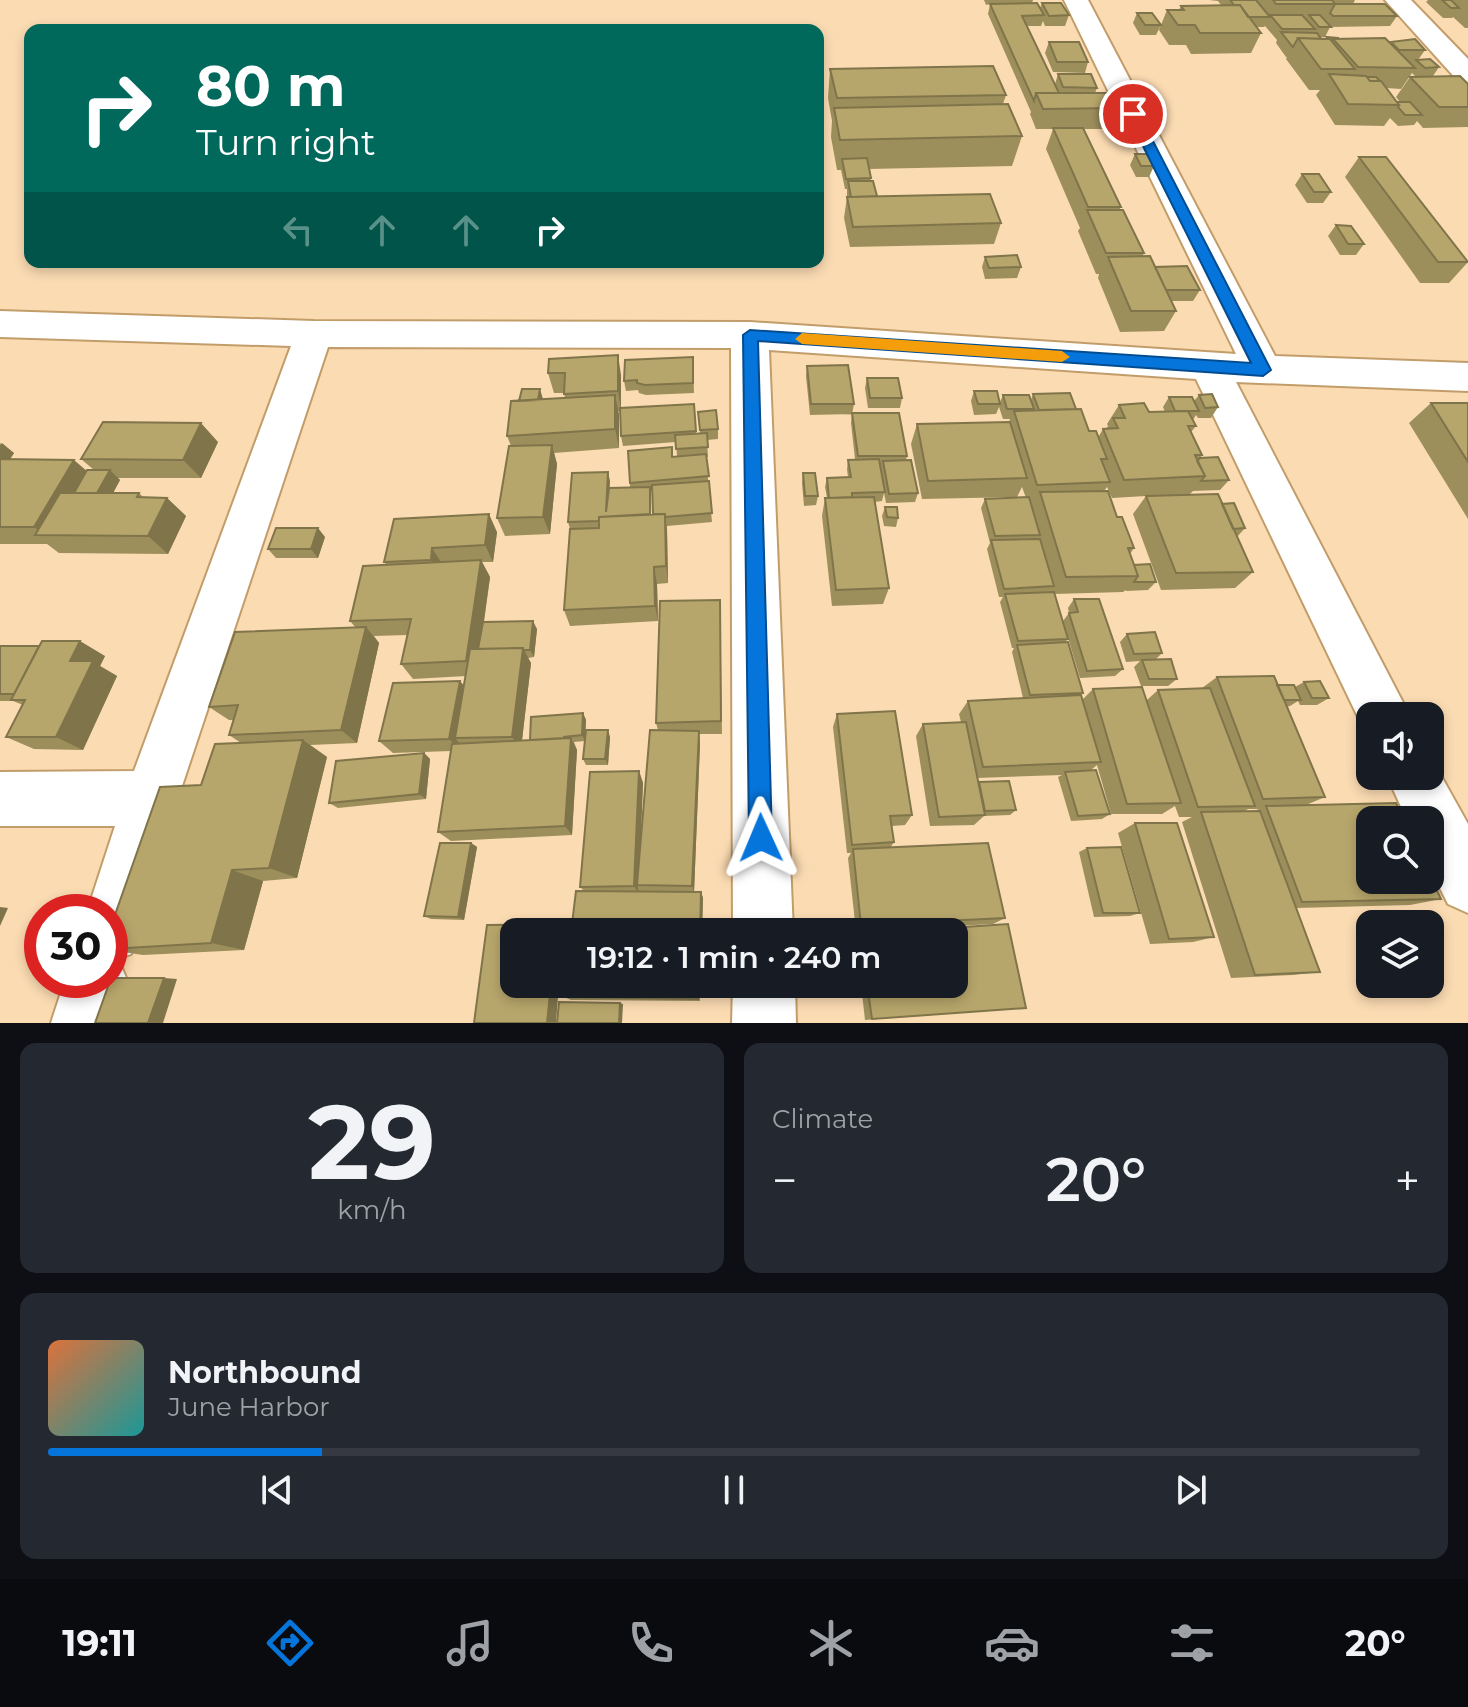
<!DOCTYPE html>
<html lang="en">
<head>
<meta charset="utf-8">
<style>
	:root { --surface:#171b24; --page:#242831; --text:#f1f3f6; --muted:#9ea1a6; --line:#363941; --accent:#0575dc }
	body { margin:0; font-family:Montserrat,sans-serif; background:var(--page); color:var(--text); height:100vh; display:flex; flex-direction:column; font-size:30px; white-space:nowrap }
	* { box-sizing:border-box; margin:0 }
	p { font-size:26px; color:var(--muted) }
	.icon { flex:none; width:44px; height:44px; fill:none; stroke:currentColor; stroke-width:2; stroke-linecap:round; stroke-linejoin:round }
	.map { position:relative; height:1023px; overflow:hidden }
	.panel { display:flex; flex-direction:column; gap:20px; padding:20px; background:#0d0f14; flex:1 }
	.panel>* { flex:none }
	.banner { position:absolute; left:24px; top:24px; width:800px; height:244px; border-radius:16px; box-shadow:0 4px 12px #0003; background:#00695c; color:#fff; overflow:hidden }
	.tools { position:absolute; left:1356px; top:702px; display:grid; gap:16px }
	.tools a { display:grid; place-items:center; width:88px; height:88px; border-radius:16px; background:var(--surface); box-shadow:0 4px 12px #0003; font-size:40px }
	.speed { position:absolute; left:24px; top:894px; display:flex; gap:16px; font-size:40px; font-weight:700; text-align:center }
	.speed>* { display:grid; place-content:center; width:104px; height:104px; border-radius:50%; background:var(--surface); box-shadow:0 4px 12px #0003; line-height:1 }
	.speed .limit { border:12px solid #d22; background:#fff; color:#111 }
	.pin { position:absolute; display:grid; place-items:center; width:68px; height:68px; color:#fff; margin:-34px; border:4px solid #fff; border-radius:50%; box-shadow:0 2px 8px #0007 }
	.me { position:absolute; width:88px; margin:-44px; rotate:359deg; stroke-linejoin:round; filter:drop-shadow(0 0 6px #0008) }
	.turn { display:flex; align-items:center; gap:28px; height:168px; padding:0 40px; font-size:36px }
	.turn .icon { width:104px; height:104px; stroke-width:2.5 }
	.turn b { display:block; font-size:56px; line-height:68px }
	.lanes { display:flex; align-items:center; height:76px; padding:0 40px; background:#0003; justify-content:center; gap:40px; direction:ltr }
	.lanes .off { opacity:.35 }
	.big { font-size:60px; font-weight:600; line-height:1.1 }
	.panel .card { flex:1; display:flex; flex-direction:column; justify-content:center; gap:12px; min-width:0; padding:0 28px; border-radius:16px; background:var(--page) }
	.panel .dial { align-items:center; gap:0 }
	.dial b { font-size:104px; line-height:1 }
	.song { display:flex; align-items:center; gap:24px }
	.cover { width:96px; height:96px; border-radius:12px; background:linear-gradient(135deg,hsl(20 70% 55%),hsl(180 70% 35%)) }
	.played { height:8px; border-radius:4px; background:linear-gradient(90deg,var(--accent) 20%,var(--line) 20%) }
	.keys { display:flex; justify-content:space-around; direction:ltr }
	.heat { display:flex; justify-content:space-between; align-items:center; font-size:44px; direction:ltr }
	.panel .tiles { flex:1; display:grid; gap:20px; grid-template-columns:1fr 1fr }
	.card:last-child { grid-column:span 2 }
	.trip { position:absolute; left:500px; top:918px; width:468px; height:80px; border-radius:16px; background:var(--surface); box-shadow:0 4px 12px #0003; font-weight:600; line-height:80px; text-align:center }
	.dock { display:flex; height:128px; justify-content:space-around; align-items:center; background:#090b0e; color:var(--muted) }
	.dock .icon { width:56px; height:56px }
	.dock .current { color:var(--accent) }
	.dock b { font-size:36px; color:var(--text) }
	.map>svg:first-child { display:block }
	.lines { fill:none; stroke-linecap:round; stroke-linejoin:round }
	.minor-casing { stroke:#c29d6a; stroke-width:4 }
	.minor { fill:#fff; fill-rule:evenodd }
	.wall { fill:#9d8f5c; fill-rule:evenodd }
	.shaded-wall { fill:#80744b }
	.building { fill:#b7a66b; stroke:#80744b; stroke-width:2 }
	.route { fill:#0575dc; stroke:#034c8f; stroke-width:2 }
	.slow { fill:#f59e0b }
</style>
</head>
<body>
<div class="map">
<svg width="1468" height="1023" viewBox="0 0 1468 1023">
	<rect width="100%" height="100%" fill="#fbdbb2"/>
	<g class="lines">
		<defs>
			<path id="minor" d="M1064,0H1088L1275,356L1468,363V391L1236,382L1410,716H1370V735L1366,734L1196,379L769,350L793,932H733L731,348L328,347L178,798L140,933L131,954L118,959L127,980L115,1023H51L65,980H110V912H87L115,826H0V772L134,771L291,346L0,337V311L314,321L750,322L1236,354Z
				M1385,0H1411L1468,59V83L1458,81Z
				M1430,756L1468,824V913L1448,904L1430,868V820H1407L1387,776H1430Z
				M733,984H795L796,1023H732Z"/>
		</defs>
		<!-- minor casing -->
		<use href="#minor" class="minor-casing"/>
		<!-- minor -->
		<use href="#minor" class="minor"/>
	</g>
	<!-- wall -->
	<path class="wall" d="M984,0H1033L1032,3L1040,8L1042,3L1069,15L1065,26H1045L1043,21L1041,26H1027L1055,84L1058,74L1097,88L1095,93L1116,108L1107,129H1084L1121,207L1119,210L1144,253L1142,257L1155,267L1200,290L1193,301H1171L1176,311L1164,331L1120,332L1098,278L1099,274H1096L1078,231L1080,228L1046,149L1053,129H1036L1030,114L1031,112L988,14L990,4L986,5Z
		M1209,0H1355L1353,4L1397,16L1390,26L1330,27L1325,37H1320L1321,39H1326L1327,37L1390,43L1391,42L1425,50L1418,60L1439,67L1433,76L1468,84V127L1423,128L1417,121L1414,125L1398,126L1390,118L1384,126L1335,125L1316,95L1320,90H1309L1286,59L1287,57H1286L1276,43L1277,40L1265,26L1264,27H1256L1261,33L1251,53L1191,54L1186,45H1169L1159,30L1167,10H1179L1181,6L1221,5L1218,1ZM1412,73L1416,77H1410L1396,97L1400,102H1397L1386,88L1401,89Z
		M1428,0H1468V28H1465L1453,17L1452,18H1443L1426,2Z
		M1137,13L1161,25L1156,35H1140L1133,23Z
		M1049,42L1088,62L1085,73L1053,72L1045,53Z
		M830,69L1006,95L1003,104L1022,136L1012,166L869,169L871,181L877,196L1001,223L994,244L850,247L844,218L847,197V189H845L841,170H837L831,137L832,121L828,98Z
		M1135,154L1154,166L1149,177H1136L1130,165Z
		M1359,157L1468,262L1449,283H1420L1345,177Z
		M1302,174L1331,192L1323,203H1307L1295,185Z
		M1336,225L1364,244L1356,255H1340L1328,236Z
		M985,257L1021,267L1017,278L985,279L982,267Z
		M693,357L694,393L646,395L639,393L638,390L626,391L624,381Z
		M549,359L621,375V408L694,404L696,434L700,433L698,412L718,429V439L707,440L708,457H706L712,522L667,526L668,583L657,584L658,621L570,626L564,610L570,529L568,522L608,472L609,488L630,487V483L672,457L677,456L676,442L623,446L621,436L620,411H618L619,448L554,453L557,464L550,534L505,536L497,518L511,446L507,436L543,399L565,398L564,393H554L548,373ZM651,491H652L653,514H651Z
		M807,366L854,404L852,414L810,415L806,376Z
		M867,378L902,398L900,408H868L865,388Z
		M974,391L1000,402L1003,395L1031,400L1033,394L1076,409L1089,431L1099,436L1103,429L1107,428L1108,426L1107,424L1119,405L1149,412H1165L1163,407L1169,397L1194,401L1199,395L1218,407L1211,418H1198L1196,415L1193,420L1196,426L1191,432L1202,455L1200,458L1229,480L1220,490L1193,491L1190,494L1222,504L1245,528L1237,537L1253,572L1235,588L1161,590L1133,514L1146,496L1112,498L1107,487L1104,491L1134,548L1130,554L1134,565L1156,582L1148,590L1126,591V590L1123,592L1054,594L1068,639L1065,642L1083,693L1081,695L1082,700L1093,689L1147,700L1158,690L1202,688L1217,677L1295,687L1304,682L1329,698L1317,705H1300L1298,701L1290,706L1286,707L1325,797L1306,805L1441,899L1410,905L1296,908L1320,972L1293,975L1231,978L1182,822L1192,817H1179L1175,806L1162,814H1111L1097,765L1091,770L1110,814L1102,819L1071,821L1058,777L1062,775L977,778L978,782L1016,810L1010,815L984,816L974,825L930,826L916,736L923,724L961,722L959,714L968,701L1023,698L1012,652L1014,648H1012L1000,602L1003,597H999L987,549L990,543L981,508L985,499L1026,498L1022,487L1017,497L922,499L911,444L917,424L1009,422L1010,419H1003L999,407L996,414L974,415L971,401ZM1248,809H1259L1254,811L1243,812Z
		M1431,403H1468V519L1409,423Z
		M852,413L907,456L906,460L918,493L915,502L886,503L884,493L882,501L875,502L889,588L883,604L832,606L822,516L825,498H827L825,487L827,478L848,477L847,469L848,460L855,459L851,423Z
		M218,442L201,478H118L120,480L113,493H139L143,497L167,498L186,516L168,554L59,553L47,544H0V443L14,453L10,459L87,471L94,470L81,459Z
		M803,473L818,496L816,505L804,506L802,483Z
		M885,507L898,518L896,527L884,526L882,516Z
		M394,519L497,532L493,562H482L490,577L484,622L537,629L534,657L528,658L531,663L522,740H530L583,713L586,720L585,738L610,737L608,765H586L583,759L585,741L574,742L577,750L572,835L451,841L438,832L451,751L393,753L379,741L460,681L464,686L466,676L413,679L401,664L407,635L374,636L379,643L357,743L310,745L327,757L297,878L263,881L244,950L143,955L110,950V929L241,743L229,735L233,720H229L209,707L356,628L350,621L387,565L384,562Z
		M325,537L318,558H276L268,549Z
		M1074,599L1123,669L1115,676L1080,678L1063,621L1069,613L1068,608Z
		M720,600L722,734H699L700,744L694,892H701L703,898L702,932H571L584,891L580,887L639,771L643,783L640,845L658,730L656,723Z
		M1127,634L1162,653L1156,659L1177,679L1168,686H1141L1134,667L1140,661L1126,662L1120,642Z
		M0,646L105,656L100,666L117,676L83,750L34,749L6,737L23,705L13,701H0Z
		M837,714L912,815L905,825L892,826L894,842L890,848L1005,918L993,924L856,931L848,858L851,853H847L833,727Z
		M424,753L430,759L426,799L338,808L329,803Z
		M1135,823L1214,937L1193,942L1150,944L1118,833Z
		M471,843L477,847L464,920L431,919L424,916Z
		M1087,848L1140,913L1130,916L1094,917L1079,852Z
		M565,984H700V1001L571,1000L564,997Z
		M861,984H954L1026,1008L865,1020Z"/>
	<!-- shaded-wall -->
	<path class="shaded-wall" d="M618,355L621,375V410L618,391Z
		M540,389L543,399L537,404Z
		M615,395L619,414V448L615,429Z
		M201,423L218,442L201,478L183,460Z
		M2,443L14,453L5,467L0,463V446Z
		M552,445L557,464L550,534L543,517Z
		M74,460L95,478L46,536L34,527Z
		M110,470L120,480L106,506L95,497Z
		M608,472L610,481L608,522L606,512Z
		M167,498L186,516L168,554L148,536Z
		M489,514L497,532L493,562L485,545Z
		M665,514L667,532L668,583L666,566Z
		M318,528L325,537L318,558L311,549Z
		M432,548L443,565L441,577L431,560Z
		M481,560L490,577L476,676L466,661Z
		M654,567L657,584L658,621L655,606Z
		M533,621L537,629L534,657L530,650Z
		M366,627L379,643L357,743L341,730Z
		M80,641L105,656L100,666L117,676L83,750L56,737L70,661Z
		M523,648L531,663L521,749L512,737Z
		M460,681L471,695L455,738L461,745L460,751L449,739Z
		M583,713L586,720L585,741L582,735Z
		M608,730L610,737L608,765L605,759Z
		M699,731L700,744L694,893L692,886Z
		M571,738L577,750L572,835L565,826Z
		M303,740L327,757L297,878L269,868Z
		M424,753L430,759L426,799L419,794Z
		M639,771L643,783L639,885H637L638,887V893L634,886Z
		M471,843L477,847L464,920L458,917Z
		M232,870L263,881L244,950L211,943Z
		M701,892L703,898L702,932H700Z
		M0,907L8,908L0,926Z
		M556,924L564,929V932H555Z
		M164,978L177,979L163,1023H148Z
		M551,984H559L556,1023H547Z
		M620,1003L623,1004L622,1023H619Z"/>
	<!-- building -->
	<path class="building" d="M1230,0H1256L1270,17H1248L1240,5H1234Z
		M1273,0H1332L1335,4H1276Z
		M1442,0H1451L1459,8H1451Z
		M1037,3L1044,15L1022,16L1059,93H1036L1034,101L990,4Z
		M1042,3H1061L1069,15L1049,16Z
		M1335,4H1385L1397,16H1333L1330,13Z
		M1240,5L1261,33H1200L1195,25H1178L1167,10H1184L1181,6Z
		M1137,13H1152L1161,25H1145Z
		M1270,15H1302L1315,29H1282Z
		M1309,15H1320L1331,27H1319Z
		M1281,32L1317,33L1321,39L1298,38L1293,47L1292,46Z
		M1327,37L1338,38L1339,39H1333L1332,41Z
		M1298,38L1330,39L1355,69H1321Z
		M1385,38L1415,68L1358,67L1333,39Z
		M1415,39L1425,50H1399L1391,42Z
		M1049,42H1079L1088,62H1057Z
		M1430,59L1439,67L1425,68L1416,60Z
		M993,66L1006,95L837,98L830,69Z
		M1058,74H1091L1097,88L1063,87Z
		M1329,74L1366,76L1370,81H1381L1399,105L1348,104Z
		M1460,76L1468,84V107H1439L1410,77Z
		M1367,77H1376L1380,81H1370Z
		M1036,93H1108L1116,108L1043,109Z
		M1397,102H1410L1422,115H1405L1398,107L1399,105Z
		M1008,104L1022,136L840,140L834,108Z
		M1053,128H1083L1121,207H1088Z
		M1135,154H1147L1154,166H1141Z
		M1359,157H1386L1468,262H1438Z
		M867,158L871,178L846,179L842,159Z
		M1302,174H1319L1331,192H1314Z
		M848,181H873L877,196L851,197Z
		M990,194L1001,223L853,227L847,197Z
		M1087,210H1123L1144,253H1106Z
		M1336,225L1351,226L1364,244H1348Z
		M1017,255L1021,267L989,268L985,257Z
		M1150,256L1176,311H1131L1108,257Z
		M1187,266L1200,290H1166L1155,267Z
		M618,355V391L564,394L565,373H548L549,359Z
		M693,357V383L645,385L637,383V380L624,381L625,360Z
		M848,365L854,404H811L807,366Z
		M867,378H898L902,398H870Z
		M522,389H540L538,400L519,401Z
		M974,391H997L1000,404H978Z
		M1070,393L1076,409L1039,410L1033,394Z
		M1212,394L1218,407L1205,408L1199,395Z
		M615,395V429L507,436L511,401Z
		M1003,395H1029L1034,409H1007Z
		M1169,397H1192L1199,411H1175Z
		M1144,403L1149,412L1188,411L1196,426H1188L1202,455H1195L1205,476L1124,480L1103,429L1118,428L1113,418H1125L1119,405Z
		M1431,403H1468V462Z
		M694,404L696,431L621,436L620,408Z
		M1081,409L1089,431H1096L1107,459H1101L1110,482L1037,485L1014,411Z
		M716,410L718,429L700,430L698,412Z
		M852,413H899L907,456H858Z
		M103,422L201,423L183,460L81,459Z
		M1010,422L1027,478L928,481L917,424Z
		M707,433L708,447L676,449L675,435Z
		M552,445L543,517L497,518L509,446Z
		M672,447V457L706,454L709,476L630,483L628,451Z
		M1218,457L1229,480L1201,481L1205,476L1197,461L1200,458Z
		M0,459L74,460L34,527H0Z
		M879,459L885,492L852,493V497L829,498L827,478L851,477L848,460Z
		M911,460L918,493L889,494L883,461Z
		M87,470H110L97,493H74Z
		M608,472L606,512L609,488L650,487V514L599,517V521L568,522L572,473Z
		M803,473H815L818,496H805Z
		M709,481L712,513L665,517V514H653L652,485Z
		M1108,491L1117,517H1122L1134,548H1128L1138,576L1066,577L1040,492Z
		M60,493H139L137,497L167,498L148,536L35,535Z
		M1218,494L1253,572L1176,573L1146,496Z
		M874,497L889,588L836,590L825,498Z
		M1029,497L1040,535L995,536L985,499Z
		M1234,503L1245,528L1233,529L1222,504Z
		M885,507H897L898,518L887,517Z
		M489,514L485,545L432,548L431,560L384,562L394,519Z
		M665,514L666,566L654,567L655,606L564,610L570,529L599,528V517Z
		M276,528H318L311,549H268Z
		M1040,539L1054,586L1004,589L991,540Z
		M481,560L466,661L401,664L411,619L350,621L363,566Z
		M1150,564L1156,582H1134L1138,576L1134,565Z
		M1054,592L1068,639L1018,641L1005,594Z
		M1074,599H1099L1123,669L1087,671L1069,613L1078,612Z
		M720,600L721,721L656,723L660,601Z
		M533,621L530,650H523V648L478,649L483,622Z
		M366,627L341,730L229,735L238,705L209,707L235,632Z
		M1155,632L1162,653L1134,654L1127,634Z
		M42,641H80L70,661H93L56,737H6L25,700H11Z
		M1068,642L1083,693L1030,695L1017,645Z
		M0,646H39L14,694H0Z
		M523,648L512,737L455,738L470,649Z
		M1171,659L1177,679H1149L1142,660Z
		M1274,676L1325,797L1263,799L1217,677Z
		M460,681L449,739L379,741L393,683Z
		M1320,681L1329,698H1312L1304,682Z
		M1277,685H1294L1301,700H1284Z
		M1142,687L1181,803L1127,804L1093,689Z
		M1210,688L1255,806L1198,807L1158,690Z
		M1081,695L1101,762L983,767L968,701Z
		M895,711L912,815L890,816L894,842L852,845L837,714Z
		M583,713L582,735L564,737V738L530,740L531,717Z
		M966,722L985,815L939,817L923,724Z
		M586,730H608L605,759H583Z
		M650,730L699,731L692,886L637,885Z
		M571,738L565,826L438,832L452,744Z
		M303,740L269,868L232,870L211,943L110,949V929L160,787L201,785L215,744Z
		M424,753L419,794L329,803L336,761Z
		M1096,770L1110,814L1078,816L1065,772Z
		M639,771L634,886L580,887L590,772Z
		M1009,781L1016,810L985,811L979,782Z
		M1396,803L1404,820H1370V880H1430V875L1441,899L1302,902L1266,806Z
		M1260,811L1320,972L1255,975L1201,812Z
		M1135,823H1177L1214,937L1169,939Z
		M440,843H471L458,917L424,916Z
		M988,843L1005,918L861,925L853,849Z
		M1121,847L1140,913H1103L1087,848Z
		M576,891L701,892L700,932H571Z
		M556,924L555,932H514V984H551L547,1023H474L487,925Z
		M1008,924L1026,1008L872,1019L867,984H954V932H890Z
		M111,978H164L148,1023H95Z
		M565,984H698V999L564,997Z
		M559,1002L620,1003L619,1023H557Z"/>
	<!-- route -->
	<path class="route" d="M1129,111L1139,114L1271,370L1263,376L758,341L772,838L769,846L761,849L752,846L749,838L743,335L750,330L1251,363L1127,114Z"/>
	<!-- slow -->
	<path class="slow" d="M802,333L1062,351L1070,357L1062,362L802,344L795,339Z"/>
</svg>
<div class="tools">
<a><svg class="icon" aria-label="sound" viewBox="0 0 24 24"><path d="M4 9h4l5-4v14l-5-4H4zM17 9q2 3 0 6"/></svg></a>
<a><svg class="icon" aria-label="search" viewBox="0 0 24 24"><circle cx="10" cy="10" r="6"/><path d="M15 15l6 6"/></svg></a>
<a><svg class="icon" aria-label="layers" viewBox="0 0 24 24"><path d="M12 4l9 5-9 5-9-5zM3 14l9 5 9-5"/></svg></a>
</div>
<div class="speed"><div class="limit">30</div></div>
<div class="pin" style="left:1133px;top:114px;background:#d93025"><svg class="icon" aria-label="arrive" viewBox="0 0 24 24"><path d="M6 21V4h12l-3 4 3 4H6"/></svg></div>
<svg class="me" style="left:761px;top:838px" viewBox="-20 -20 40 40"><path d="M0-17L14 15 0 8-14 15z" fill="#0575dc" stroke="#fff" stroke-width="4"/></svg>
<div class="trip">19:12 · 1 min · 240 m</div>
<div class="banner">
<div class="turn"><svg class="icon" aria-label="right" viewBox="0 0 24 24"><path d="M7 20v-9h11M14 6l5 5-5 5"/></svg><div><b>80 m</b>Turn right</div></div>
<div class="lanes"><svg class="icon off" aria-label="left" viewBox="0 0 24 24"><path d="M17 20v-9H6M10 6l-5 5 5 5"/></svg><svg class="icon off" aria-label="ahead" viewBox="0 0 24 24"><path d="M12 20V5M6 11l6-6 6 6"/></svg><svg class="icon off" aria-label="ahead" viewBox="0 0 24 24"><path d="M12 20V5M6 11l6-6 6 6"/></svg><svg class="icon" aria-label="right" viewBox="0 0 24 24"><path d="M7 20v-9h11M14 6l5 5-5 5"/></svg></div>
</div>
</div>
<section class="panel">
<div class="tiles">
<div class="card dial"><b>29</b><p>km/h</p></div>
<div class="card"><p>Climate</p>
<div class="heat"><a>−</a><b class="big">20°</b><a>+</a></div>
</div>
<div class="card">
<div class="song"><i class="cover"></i><div><b>Northbound</b><p>June Harbor</p></div></div>
<div class="played"></div>
<div class="keys"><svg class="icon" aria-label="previous" viewBox="0 0 24 24"><path d="M18 5L8 12l10 7zM5 5v14"/></svg><svg class="icon" aria-label="pause" viewBox="0 0 24 24"><path d="M8 5v14M16 5v14"/></svg><svg class="icon" aria-label="next" viewBox="0 0 24 24"><path d="M6 5l10 7-10 7zM19 5v14"/></svg></div>
</div>
</div>
</section>
<nav class="dock">
<b>19:11</b>
<svg class="icon current" aria-label="directions" viewBox="0 0 24 24"><path d="M12 3l9 9-9 9-9-9zM9 14v-3h6M13 9l2 2-2 2"/></svg>
<svg class="icon" aria-label="music" viewBox="0 0 24 24"><path d="M9 18V5l10-2v13"/><circle cx="6" cy="18" r="3"/><circle cx="16" cy="16" r="3"/></svg>
<svg class="icon" aria-label="phone" viewBox="0 0 24 24"><path d="M5 4h4l2 5-3 2q2 4 5 5l2-3 5 2v4C11 20 4 13 5 4z"/></svg>
<svg class="icon" aria-label="climate" viewBox="0 0 24 24"><path d="M12 3v18M4 7l16 10M4 17L20 7"/></svg>
<svg class="icon" aria-label="car" viewBox="0 0 24 24"><path d="M5 17H2v-5l4-1 3-4h7l3 4 3 1v5h-3M9 17h6M6 11h13"/><circle cx="7" cy="17" r="2"/><circle cx="17" cy="17" r="2"/></svg>
<svg class="icon" aria-label="filters" viewBox="0 0 24 24"><path d="M4 7h16M4 17h16"/><circle cx="9" cy="7" r="2"/><circle cx="15" cy="17" r="2"/></svg>
<b>20°</b>
</nav>
</body>
</html>
